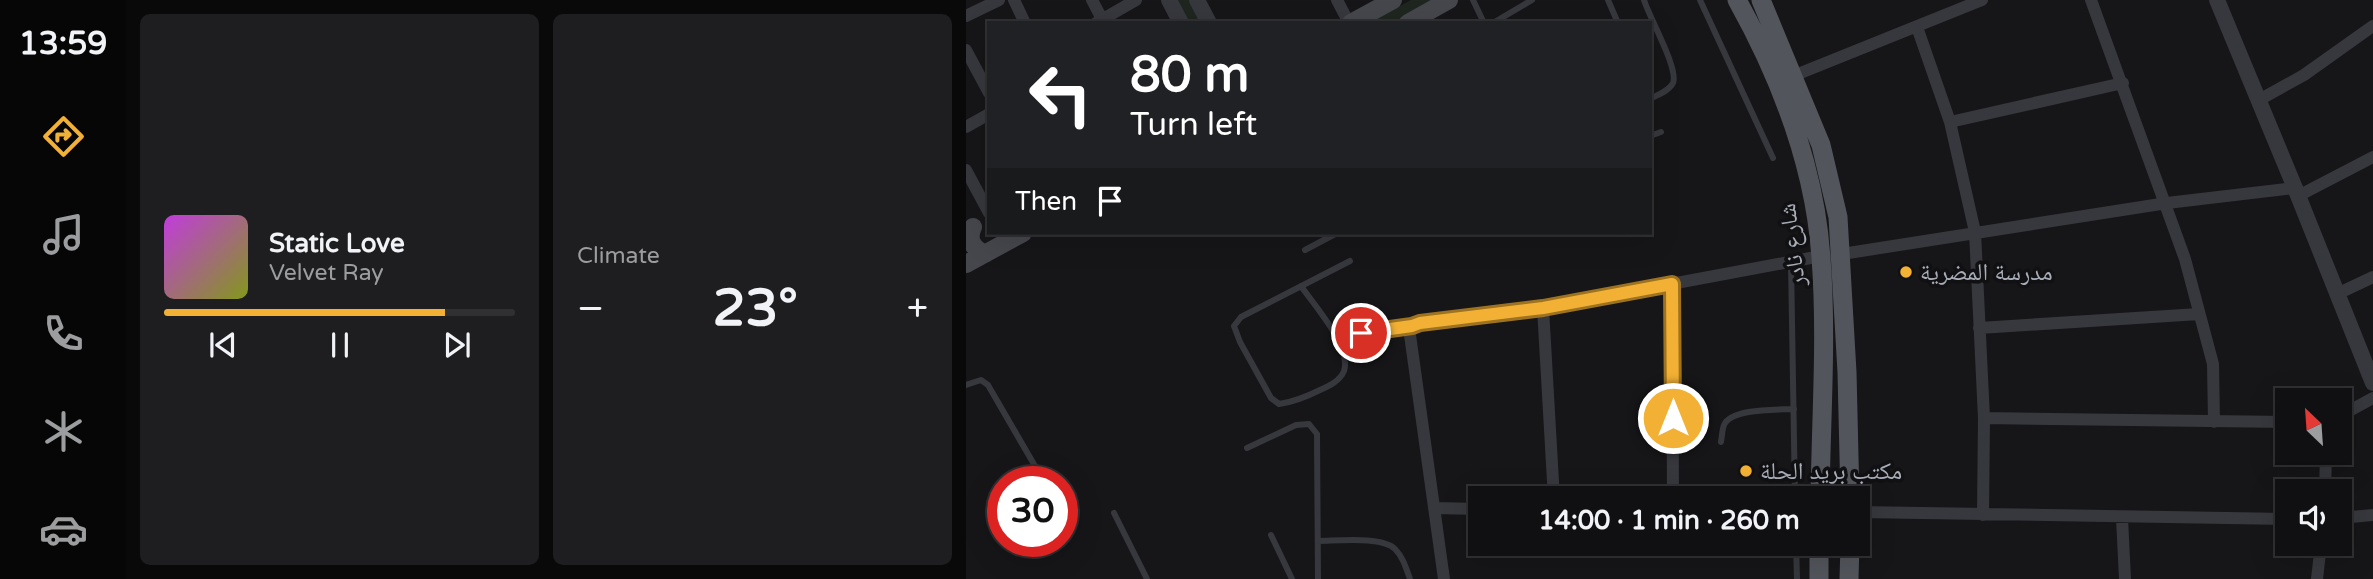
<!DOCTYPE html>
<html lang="en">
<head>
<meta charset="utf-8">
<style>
	:root { --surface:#101012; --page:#1e1e20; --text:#f1f3f6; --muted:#9c9d9f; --line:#303032; --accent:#f2b134 }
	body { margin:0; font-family:"Varela Round","Noto Naskh Arabic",sans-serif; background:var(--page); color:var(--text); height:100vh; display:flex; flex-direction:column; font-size:26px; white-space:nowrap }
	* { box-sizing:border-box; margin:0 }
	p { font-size:23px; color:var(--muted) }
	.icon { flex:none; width:38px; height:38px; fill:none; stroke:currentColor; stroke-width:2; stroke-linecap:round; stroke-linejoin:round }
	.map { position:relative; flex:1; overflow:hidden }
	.drawer { display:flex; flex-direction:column; gap:14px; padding:14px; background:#09090a; width:840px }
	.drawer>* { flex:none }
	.guide { position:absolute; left:21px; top:21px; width:665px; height:214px; border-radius:0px; box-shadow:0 7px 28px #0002,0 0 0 2px var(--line); background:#202124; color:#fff; overflow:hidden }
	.needle { width:46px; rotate:335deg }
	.tools { position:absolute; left:1309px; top:388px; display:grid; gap:14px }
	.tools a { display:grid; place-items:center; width:77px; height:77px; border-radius:0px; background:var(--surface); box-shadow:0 7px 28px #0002,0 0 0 2px var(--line); font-size:35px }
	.speed { position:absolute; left:21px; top:466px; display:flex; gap:14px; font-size:35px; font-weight:700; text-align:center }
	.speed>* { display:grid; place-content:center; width:91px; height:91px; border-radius:50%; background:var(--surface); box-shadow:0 7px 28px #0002,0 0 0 2px var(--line); line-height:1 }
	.speed .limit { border:10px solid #d22; background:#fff; color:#111 }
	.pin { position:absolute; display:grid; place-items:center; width:60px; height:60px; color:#fff; margin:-30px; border:4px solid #fff; border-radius:50%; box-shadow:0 2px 7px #0007 }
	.me { position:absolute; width:77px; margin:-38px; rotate:0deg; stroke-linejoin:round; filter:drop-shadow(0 0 5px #0008) }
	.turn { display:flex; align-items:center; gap:24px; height:147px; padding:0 28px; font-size:32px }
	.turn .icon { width:91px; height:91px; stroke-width:2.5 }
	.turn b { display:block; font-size:49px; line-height:60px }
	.then { display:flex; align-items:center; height:66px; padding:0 28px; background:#0003; gap:14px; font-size:26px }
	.big { font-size:52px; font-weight:800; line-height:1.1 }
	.drawer .card { flex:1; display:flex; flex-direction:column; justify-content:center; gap:10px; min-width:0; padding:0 24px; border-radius:10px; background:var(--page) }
	.song { display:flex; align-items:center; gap:21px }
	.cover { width:84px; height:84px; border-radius:10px; background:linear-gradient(135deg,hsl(290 70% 55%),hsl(70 70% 35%)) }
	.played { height:7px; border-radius:4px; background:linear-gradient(90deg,var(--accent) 80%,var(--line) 80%) }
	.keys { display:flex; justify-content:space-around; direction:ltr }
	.heat { display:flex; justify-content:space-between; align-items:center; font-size:38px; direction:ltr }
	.drawer .tiles { flex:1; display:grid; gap:14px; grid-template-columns:repeat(2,1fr) }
	.trip { position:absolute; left:502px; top:486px; width:402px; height:70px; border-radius:0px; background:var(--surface); box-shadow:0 7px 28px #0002,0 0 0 2px var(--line); font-weight:800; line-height:70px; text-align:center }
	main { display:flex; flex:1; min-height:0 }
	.dock { display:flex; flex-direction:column; width:126px; justify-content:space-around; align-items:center; background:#060607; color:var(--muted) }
	.dock .icon { width:49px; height:49px }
	.dock .selected { color:var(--accent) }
	.dock b { font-size:32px; color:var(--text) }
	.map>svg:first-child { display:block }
	.green { fill:#1e261f }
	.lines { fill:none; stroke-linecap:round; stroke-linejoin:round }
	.service { stroke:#37383d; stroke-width:6 }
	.minor { stroke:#37383d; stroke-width:12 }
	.tertiary { stroke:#37383d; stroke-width:16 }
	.secondary { stroke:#45474d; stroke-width:18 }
	.primary { stroke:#53555c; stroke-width:19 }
	.route-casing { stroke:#9d7322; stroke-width:18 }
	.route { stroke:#f2b134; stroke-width:12 }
	.poi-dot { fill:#f2b134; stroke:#111113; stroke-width:2.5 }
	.labels { text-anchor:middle; stroke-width:7; stroke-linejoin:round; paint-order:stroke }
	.street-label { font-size:24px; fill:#a8adb8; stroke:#111113 }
	.poi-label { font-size:24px; fill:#a8adb8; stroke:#111113; text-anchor:start }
</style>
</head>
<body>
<main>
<nav class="dock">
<b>13:59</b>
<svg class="icon selected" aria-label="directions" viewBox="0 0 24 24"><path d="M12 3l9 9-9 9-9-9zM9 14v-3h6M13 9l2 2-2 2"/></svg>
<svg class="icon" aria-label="music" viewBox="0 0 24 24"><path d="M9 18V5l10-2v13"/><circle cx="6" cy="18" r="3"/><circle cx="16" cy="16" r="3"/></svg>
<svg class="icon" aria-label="phone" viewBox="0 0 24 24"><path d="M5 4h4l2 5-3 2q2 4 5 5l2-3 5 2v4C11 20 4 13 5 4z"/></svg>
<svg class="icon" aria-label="climate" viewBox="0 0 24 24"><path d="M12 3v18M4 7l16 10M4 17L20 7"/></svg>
<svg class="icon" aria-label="car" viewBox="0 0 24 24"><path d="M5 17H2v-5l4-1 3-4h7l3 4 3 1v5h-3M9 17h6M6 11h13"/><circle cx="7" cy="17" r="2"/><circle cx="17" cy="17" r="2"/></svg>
</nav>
<section class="drawer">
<div class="tiles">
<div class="card">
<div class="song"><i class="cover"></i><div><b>Static Love</b><p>Velvet Ray</p></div></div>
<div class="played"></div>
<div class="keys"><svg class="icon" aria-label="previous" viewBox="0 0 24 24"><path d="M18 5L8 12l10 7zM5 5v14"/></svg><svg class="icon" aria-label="pause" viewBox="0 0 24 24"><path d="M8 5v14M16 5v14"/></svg><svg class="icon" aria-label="next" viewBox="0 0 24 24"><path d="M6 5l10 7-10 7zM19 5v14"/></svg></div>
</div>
<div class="card"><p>Climate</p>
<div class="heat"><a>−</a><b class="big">23°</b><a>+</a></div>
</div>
</div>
</section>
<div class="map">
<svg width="1407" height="579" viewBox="0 0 1407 579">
	<rect width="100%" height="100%" fill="#161618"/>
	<!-- green -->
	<path class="green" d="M211,0H225L237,23H223Z
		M445,0H473L430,23H402Z"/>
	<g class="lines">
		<!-- service -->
		<path class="service" d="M507,0L518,23
			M642,0L652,23
			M678,0C683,17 713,69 707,83C703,91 691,95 684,99
			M734,0L807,158
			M527,23L566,0
			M684,136L695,132
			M339,250L371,233
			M825,263L829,499
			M335,286C348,305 386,347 378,371C374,381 363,386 354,390C340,397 328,402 313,404L305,398L274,342L268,326L275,317L384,261
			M370,336L446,326
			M0,385L15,380L22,385L73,473
			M755,442C756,437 756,430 758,425C765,408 811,410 828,409
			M281,448L330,425L343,424L351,434L352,579
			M148,513L181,579
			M305,535L326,579
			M352,541C371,541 416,536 429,549C437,557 440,568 444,579
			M830,544L831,579"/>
		<!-- minor -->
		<path class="minor" d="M48,0L59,23
			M126,0L136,19
			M371,0L383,23
			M1125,0L1219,259L1247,364L1248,422
			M0,16L33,0
			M130,23L170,0
			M951,27L984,122L1009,232L1018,418L1017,515
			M0,50L23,93
			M827,76L1016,0
			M1293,100L1338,75L1407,26
			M984,122L1157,83
			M0,127L23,114
			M0,170L23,213
			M1332,196L1407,157
			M876,254L1201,203L1329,188
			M706,284L707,499
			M1371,294L1407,277
			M577,308L588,499
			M1013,328L1233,314
			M1374,416L1407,398
			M1018,418L1321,422
			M1359,492L1360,453
			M468,508L514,509
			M892,512L1321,519
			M1156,518L1159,579
			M1374,518L1407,515
			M478,579L444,335L446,326L454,323L577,308L855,256
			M1351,579L1355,544"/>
		<!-- tertiary -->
		<path class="tertiary" d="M203,0L215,23
			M231,0L243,23
			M1251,0L1329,188L1407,383"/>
		<!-- secondary -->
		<path class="secondary" d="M385,23L427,0
			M442,23L483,0
			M7,227C1,240 7,248 19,254
			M0,264L57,233"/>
		<!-- primary -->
		<path class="primary" d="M771,0C815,79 849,166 855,258C861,337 855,419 854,499
			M795,0L855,145L872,217L881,372L884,499
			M853,579V544
			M883,579L884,544"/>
	</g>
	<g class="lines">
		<defs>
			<path id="route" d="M395,333L446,326L454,323L577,308L706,284L707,418"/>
		</defs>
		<!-- route casing -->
		<use href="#route" class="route-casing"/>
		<!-- route -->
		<use href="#route" class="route"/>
	</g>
	<!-- markers -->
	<g class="poi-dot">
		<circle cx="940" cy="272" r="7"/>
		<circle cx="780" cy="471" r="7"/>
	</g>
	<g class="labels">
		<!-- street labels -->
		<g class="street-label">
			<text transform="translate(826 245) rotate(-97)" y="8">شارع نادر</text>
		</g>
		<!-- poi labels -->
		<g class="poi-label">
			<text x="954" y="280">مدرسة المضرية</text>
			<text x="794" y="479">مكتب بريد الحلة</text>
		</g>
	</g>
</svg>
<div class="tools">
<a><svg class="needle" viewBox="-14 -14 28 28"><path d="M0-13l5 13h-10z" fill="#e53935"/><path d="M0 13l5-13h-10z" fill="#9c9d9f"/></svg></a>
<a><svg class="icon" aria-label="sound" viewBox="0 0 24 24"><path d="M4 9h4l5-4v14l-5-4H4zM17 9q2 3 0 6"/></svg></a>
</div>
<div class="speed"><div class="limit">30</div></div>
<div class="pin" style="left:395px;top:333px;background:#d93025"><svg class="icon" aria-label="arrive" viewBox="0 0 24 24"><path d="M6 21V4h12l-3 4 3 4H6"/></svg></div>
<svg class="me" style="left:707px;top:418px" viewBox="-20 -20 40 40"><circle r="17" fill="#f2b134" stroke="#fff" stroke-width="3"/><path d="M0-11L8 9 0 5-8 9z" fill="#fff"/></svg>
<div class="trip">14:00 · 1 min · 260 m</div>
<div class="guide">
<div class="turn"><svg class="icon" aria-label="left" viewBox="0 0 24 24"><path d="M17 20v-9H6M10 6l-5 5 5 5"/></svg><div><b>80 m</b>Turn left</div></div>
<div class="then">Then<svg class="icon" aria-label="arrive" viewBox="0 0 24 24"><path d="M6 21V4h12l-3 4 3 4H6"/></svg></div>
</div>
</div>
</main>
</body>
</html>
